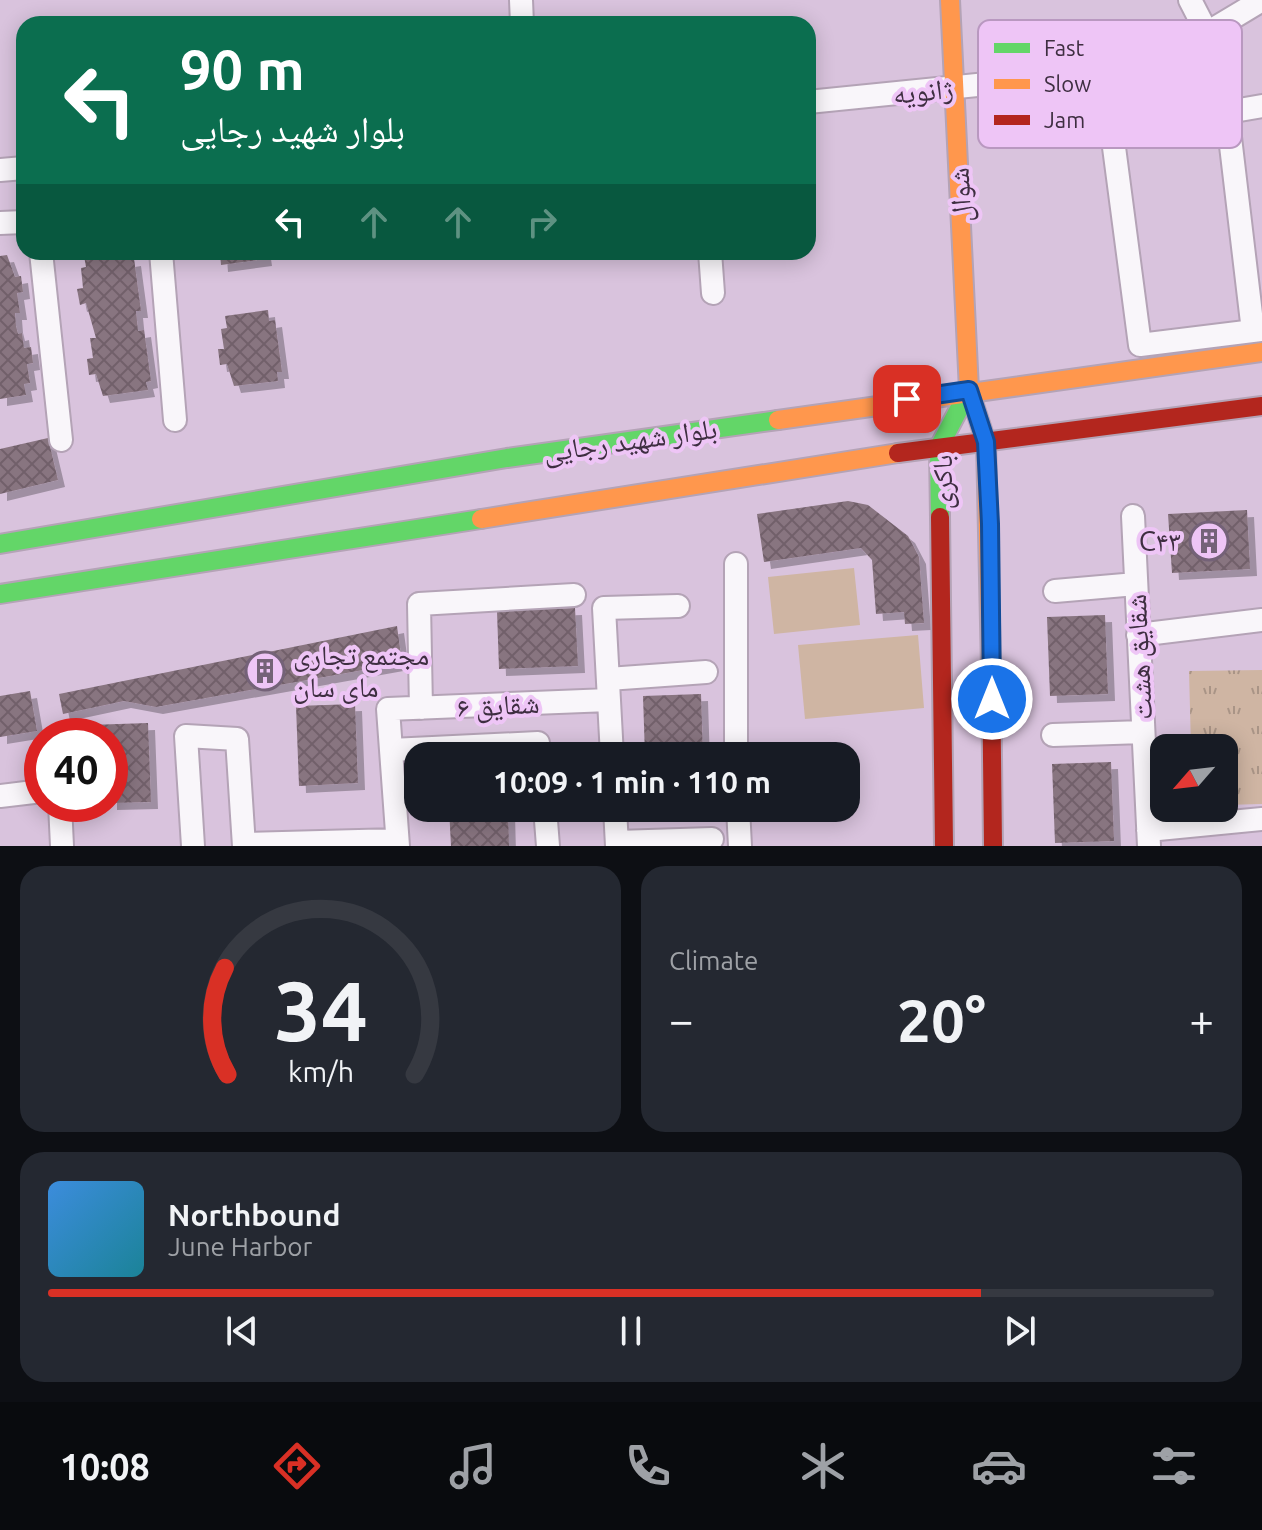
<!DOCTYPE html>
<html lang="en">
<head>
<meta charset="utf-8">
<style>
	:root { --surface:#171b24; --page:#242831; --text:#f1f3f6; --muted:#9ea1a6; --line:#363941; --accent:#d93025 }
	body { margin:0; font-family:Ubuntu,"Noto Naskh Arabic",sans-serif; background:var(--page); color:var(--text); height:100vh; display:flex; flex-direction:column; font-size:30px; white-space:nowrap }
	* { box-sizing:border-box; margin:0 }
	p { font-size:26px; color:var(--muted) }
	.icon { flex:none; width:44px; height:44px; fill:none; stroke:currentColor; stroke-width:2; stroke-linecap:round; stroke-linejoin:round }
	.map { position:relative; height:846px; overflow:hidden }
	.drawer { display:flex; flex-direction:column; gap:20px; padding:20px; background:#0d0f14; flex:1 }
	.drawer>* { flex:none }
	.guide { position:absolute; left:16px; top:16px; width:800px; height:244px; border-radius:24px; box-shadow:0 4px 20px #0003; background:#0b6e4f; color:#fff; overflow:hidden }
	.needle { width:52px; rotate:242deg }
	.controls { position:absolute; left:1150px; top:734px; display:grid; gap:16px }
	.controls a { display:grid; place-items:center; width:88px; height:88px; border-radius:16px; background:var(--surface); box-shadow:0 4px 20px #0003; font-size:40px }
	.speed { position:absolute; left:24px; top:718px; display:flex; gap:16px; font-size:40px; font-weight:700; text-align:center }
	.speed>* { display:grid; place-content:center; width:104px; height:104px; border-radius:50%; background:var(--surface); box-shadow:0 4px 20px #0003; line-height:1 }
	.speed .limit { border:12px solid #d22; background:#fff; color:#111 }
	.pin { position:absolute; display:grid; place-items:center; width:68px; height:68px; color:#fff; margin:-34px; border-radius:16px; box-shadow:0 4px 12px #0006 }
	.me { position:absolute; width:88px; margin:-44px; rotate:0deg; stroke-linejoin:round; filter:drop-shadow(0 0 6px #0008) }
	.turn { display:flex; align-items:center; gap:28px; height:168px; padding:0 32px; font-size:36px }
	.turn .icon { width:104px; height:104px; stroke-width:2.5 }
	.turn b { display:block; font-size:56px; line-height:68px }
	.lanes { display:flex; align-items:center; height:76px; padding:0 32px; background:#0003; justify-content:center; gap:40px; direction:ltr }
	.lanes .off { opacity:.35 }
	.big { font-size:60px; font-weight:700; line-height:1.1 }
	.drawer .card { flex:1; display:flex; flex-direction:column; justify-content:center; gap:12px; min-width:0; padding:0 28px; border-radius:24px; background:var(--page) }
	.drawer .dial { align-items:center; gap:0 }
	.dial svg { height:208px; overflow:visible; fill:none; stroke:var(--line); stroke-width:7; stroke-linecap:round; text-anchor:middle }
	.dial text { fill:var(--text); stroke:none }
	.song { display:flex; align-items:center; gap:24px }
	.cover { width:96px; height:96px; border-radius:12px; background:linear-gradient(135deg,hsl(210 70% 55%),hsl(190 70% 35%)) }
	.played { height:8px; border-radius:4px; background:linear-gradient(90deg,var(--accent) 80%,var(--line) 80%) }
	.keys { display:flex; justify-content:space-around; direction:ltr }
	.heat { display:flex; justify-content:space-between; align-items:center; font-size:44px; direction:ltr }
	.drawer .tiles { flex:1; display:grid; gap:20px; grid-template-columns:1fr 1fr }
	.card:last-child { grid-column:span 2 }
	.trip { position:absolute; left:404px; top:742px; width:456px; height:80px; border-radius:24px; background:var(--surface); box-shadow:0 4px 20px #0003; font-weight:700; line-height:80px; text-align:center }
	.dock { display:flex; height:128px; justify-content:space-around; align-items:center; background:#090b0e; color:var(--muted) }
	.dock .icon { width:56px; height:56px }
	.dock .current { color:var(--accent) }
	.dock b { font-size:36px; color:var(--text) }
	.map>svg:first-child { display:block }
	.grass { fill:url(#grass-tufts) }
	.pitch { fill:#cfb5a3 }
	.building { fill:url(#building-cross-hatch); filter:url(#shadow) }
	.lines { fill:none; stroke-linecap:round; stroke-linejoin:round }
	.street-casing { stroke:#b4a3b6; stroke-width:26 }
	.fast-casing { stroke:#b4a3b6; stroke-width:22 }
	.slow-casing { stroke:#b4a3b6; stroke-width:22 }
	.jam-casing { stroke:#b4a3b6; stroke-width:22 }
	.street { stroke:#f9f6fa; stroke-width:22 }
	.fast { stroke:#63d668; stroke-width:18 }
	.slow { stroke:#ff974d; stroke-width:18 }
	.jam { stroke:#b3261e; stroke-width:18 }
	.route-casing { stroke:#114b97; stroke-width:20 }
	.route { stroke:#1a73e8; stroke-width:14 }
	.labels { text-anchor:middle; stroke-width:8; stroke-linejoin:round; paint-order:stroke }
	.street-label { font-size:28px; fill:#3e2e41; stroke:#eec5f6 }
	.poi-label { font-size:28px; fill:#3e2e41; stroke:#eec5f6; text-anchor:end }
	.key { fill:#eec5f6; stroke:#b998c0; stroke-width:2 }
	.key-label { font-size:22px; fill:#3e2e41 }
</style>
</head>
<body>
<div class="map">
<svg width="1262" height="846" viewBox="0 0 1262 846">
	<defs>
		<pattern id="grass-tufts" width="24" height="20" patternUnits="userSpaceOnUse" patternTransform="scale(2)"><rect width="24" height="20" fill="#cfb5a3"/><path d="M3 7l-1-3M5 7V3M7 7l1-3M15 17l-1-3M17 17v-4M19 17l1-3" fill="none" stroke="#a99486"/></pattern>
		<pattern id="building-cross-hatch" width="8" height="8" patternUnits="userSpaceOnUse" patternTransform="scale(2)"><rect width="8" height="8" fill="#887480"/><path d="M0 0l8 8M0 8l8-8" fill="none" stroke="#71606a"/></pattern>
		<filter id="shadow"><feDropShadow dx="7" dy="7" stdDeviation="0" flood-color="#0004"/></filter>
	</defs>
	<rect width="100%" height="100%" fill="#d9c3dd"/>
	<!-- grass -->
	<path class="grass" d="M1262,670V804L1224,805V748H1191L1189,671Z"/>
	<!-- pitch -->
	<path class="pitch" d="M854,568L860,625L774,634L768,577Z
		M918,635L924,708L805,719L798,645Z"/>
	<!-- building -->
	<path class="building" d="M127,252L128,260L134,259L141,311H136L138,331L144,330L151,381L146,382L148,390L103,396L96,374L89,375L87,359L93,358L90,338H96L86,303L80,305L77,289L83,288L81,268L86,267L84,256Z
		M220,252H264L265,259L221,265Z
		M7,255L15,277L21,276L23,292L17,293L20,313H15L16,326L18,334L22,333L24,348L31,347L33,363L27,364L30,383L24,384L26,395L0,399V256Z
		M268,310L269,321L275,320L282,372H277L278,381L234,386L227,364L220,365L218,349H224L221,329L227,328L225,316Z
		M48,438L58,480L0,494V449Z
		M848,501L868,505L908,536L919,557L924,623L905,624L904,612L876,614L872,560L861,548L764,562L757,514Z
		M1247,510L1250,569L1172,573L1168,514Z
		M575,608L578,666L499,669L497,611Z
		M1105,615L1108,694L1050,696L1047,617Z
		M397,626L402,663L156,707L124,701L63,714L59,694Z
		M30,691L37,731L0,737V696Z
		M701,694L703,756H645L643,696Z
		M355,704L358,783L299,786L296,706Z
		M148,723L151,802L110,803V736H90L89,725Z
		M1111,762L1114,841L1055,843L1052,764Z
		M449,808H508L509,846H451Z"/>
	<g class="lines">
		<defs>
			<path id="street" d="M521,0L522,24
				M1190,0L1207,33
				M808,102L1027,80L1207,33L1262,0
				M1262,106L1112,132L1140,345L1262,330
				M1227,112L1253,331
				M0,170L24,168
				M0,223L24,222
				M41,252L61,440
				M161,252L175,420
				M710,252L713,293
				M1133,516L1149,846
				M736,564V756
				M1055,591L1136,584
				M1138,635L1262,620
				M608,679L706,672
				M421,708L419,604L574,595
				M1053,735L1143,732
				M391,750L538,743L539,756
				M612,756L604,608L678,606
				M0,796L42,791
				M60,804L62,846
				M545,808L548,846
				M615,808L617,846
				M738,808L740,846
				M1148,830L1262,819
				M617,842L712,839
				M244,844L397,840
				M193,846L186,736L237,739L244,846
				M398,846L388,709L609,700"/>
			<path id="fast" d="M940,517L939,447L969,390
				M0,544L507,458L778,420
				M0,594L481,519"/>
			<path id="slow" d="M950,0L969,390L986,442L991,668
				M778,420L1262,352
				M481,519L898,453"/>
			<path id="jam" d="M898,453L1262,406
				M940,517L944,846
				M991,668L993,846"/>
		</defs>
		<!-- street casing -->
		<use href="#street" class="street-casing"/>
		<!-- fast casing -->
		<use href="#fast" class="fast-casing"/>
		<!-- slow casing -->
		<use href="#slow" class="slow-casing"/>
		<!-- jam casing -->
		<use href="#jam" class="jam-casing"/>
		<!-- street -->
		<use href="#street" class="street"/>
		<!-- fast -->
		<use href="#fast" class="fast"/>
		<!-- slow -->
		<use href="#slow" class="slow"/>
		<!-- jam -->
		<use href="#jam" class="jam"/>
	</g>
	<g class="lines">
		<defs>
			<path id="route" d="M907,399L969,390L986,442L990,524L992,699"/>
		</defs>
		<!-- route casing -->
		<use href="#route" class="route-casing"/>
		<!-- route -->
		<use href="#route" class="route"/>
	</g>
	<!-- icons -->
	<defs>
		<symbol id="building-ring" viewBox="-11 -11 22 22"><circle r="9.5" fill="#eec5f6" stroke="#746278" stroke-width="1.5"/><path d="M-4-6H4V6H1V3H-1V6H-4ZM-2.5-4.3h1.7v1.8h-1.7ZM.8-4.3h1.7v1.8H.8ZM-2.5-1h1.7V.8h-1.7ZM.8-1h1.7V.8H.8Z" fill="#746278"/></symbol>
	</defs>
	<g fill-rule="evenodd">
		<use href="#building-ring" x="1187" y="519" width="44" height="44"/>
		<use href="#building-ring" x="243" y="649" width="44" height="44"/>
	</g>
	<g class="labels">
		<!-- street labels -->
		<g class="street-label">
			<text transform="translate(923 91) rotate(-6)" y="10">ژانویه</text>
			<text transform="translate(960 195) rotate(-93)" y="10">شوال</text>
			<text transform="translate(630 440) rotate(-8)" y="10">بلوار شهید رجایی</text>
			<text transform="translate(942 482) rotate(-90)" y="10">باکری</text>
			<text transform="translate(1139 657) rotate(-93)" y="10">شقایق هشت</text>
			<text transform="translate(498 705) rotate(-3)" y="10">شقایق ۶</text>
		</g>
		<!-- poi labels -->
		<g class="poi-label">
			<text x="1181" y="551">C۴۳</text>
			<text x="293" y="665" text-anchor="start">مجتمع تجاری<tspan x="293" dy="32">مای سان</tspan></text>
		</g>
	</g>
	<!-- legend -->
	<rect x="978" y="20" width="264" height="128" rx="12" class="key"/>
	<rect x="994" y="43" width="36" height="10" fill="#63d668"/>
	<rect x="994" y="79" width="36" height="10" fill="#ff974d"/>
	<rect x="994" y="115" width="36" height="10" fill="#b3261e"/>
	<g class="key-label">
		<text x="1044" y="56">Fast</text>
		<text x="1044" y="92">Slow</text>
		<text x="1044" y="128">Jam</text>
	</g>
</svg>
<div class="controls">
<a><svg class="needle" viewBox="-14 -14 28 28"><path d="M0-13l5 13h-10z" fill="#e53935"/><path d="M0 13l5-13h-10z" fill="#9ea1a6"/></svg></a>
</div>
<div class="speed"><div class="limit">40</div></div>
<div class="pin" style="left:907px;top:399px;background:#d93025"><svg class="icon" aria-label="arrive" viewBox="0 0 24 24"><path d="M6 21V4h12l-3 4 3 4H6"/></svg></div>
<svg class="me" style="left:992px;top:699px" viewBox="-20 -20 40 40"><circle r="17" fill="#1a73e8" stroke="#fff" stroke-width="3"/><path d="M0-11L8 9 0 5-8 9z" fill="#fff"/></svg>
<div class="trip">10:09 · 1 min · 110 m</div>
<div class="guide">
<div class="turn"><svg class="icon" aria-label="left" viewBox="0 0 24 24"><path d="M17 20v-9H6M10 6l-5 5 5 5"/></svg><div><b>90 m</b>بلوار شهید رجایی</div></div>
<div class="lanes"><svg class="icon" aria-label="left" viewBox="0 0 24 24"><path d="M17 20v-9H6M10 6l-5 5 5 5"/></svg><svg class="icon off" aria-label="ahead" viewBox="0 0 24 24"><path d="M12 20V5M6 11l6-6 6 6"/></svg><svg class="icon off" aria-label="ahead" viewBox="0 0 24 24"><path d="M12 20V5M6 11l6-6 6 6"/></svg><svg class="icon off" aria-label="right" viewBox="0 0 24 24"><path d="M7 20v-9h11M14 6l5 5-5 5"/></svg></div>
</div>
</div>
<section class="drawer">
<div class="tiles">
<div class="card dial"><svg viewBox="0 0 100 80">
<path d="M14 69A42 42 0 1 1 86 69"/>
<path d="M14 69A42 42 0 0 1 13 28" stroke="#d93025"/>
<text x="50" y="56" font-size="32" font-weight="700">34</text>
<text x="50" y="72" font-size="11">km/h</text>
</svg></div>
<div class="card"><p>Climate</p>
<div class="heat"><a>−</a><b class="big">20°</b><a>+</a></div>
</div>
<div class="card">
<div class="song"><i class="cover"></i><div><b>Northbound</b><p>June Harbor</p></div></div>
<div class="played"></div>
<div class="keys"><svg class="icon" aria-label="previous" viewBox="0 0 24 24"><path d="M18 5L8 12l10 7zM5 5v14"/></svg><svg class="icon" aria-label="pause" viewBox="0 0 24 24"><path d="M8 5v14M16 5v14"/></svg><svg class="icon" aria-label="next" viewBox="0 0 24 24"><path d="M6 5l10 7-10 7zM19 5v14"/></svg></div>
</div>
</div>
</section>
<nav class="dock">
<b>10:08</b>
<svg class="icon current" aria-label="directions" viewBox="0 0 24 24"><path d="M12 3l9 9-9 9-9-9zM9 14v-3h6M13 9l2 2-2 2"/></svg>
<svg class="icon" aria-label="music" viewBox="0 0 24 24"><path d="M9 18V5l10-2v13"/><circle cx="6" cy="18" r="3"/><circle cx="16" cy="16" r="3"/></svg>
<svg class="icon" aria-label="phone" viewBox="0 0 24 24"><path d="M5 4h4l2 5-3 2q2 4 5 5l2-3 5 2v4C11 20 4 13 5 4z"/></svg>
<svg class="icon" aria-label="climate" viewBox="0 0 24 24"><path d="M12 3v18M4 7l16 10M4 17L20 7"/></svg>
<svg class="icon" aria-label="car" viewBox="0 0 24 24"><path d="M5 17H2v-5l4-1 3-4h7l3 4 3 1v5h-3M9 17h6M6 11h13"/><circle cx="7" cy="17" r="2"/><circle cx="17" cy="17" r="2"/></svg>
<svg class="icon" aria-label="filters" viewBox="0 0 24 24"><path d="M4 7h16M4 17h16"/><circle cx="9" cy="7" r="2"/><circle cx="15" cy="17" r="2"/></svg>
</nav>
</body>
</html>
